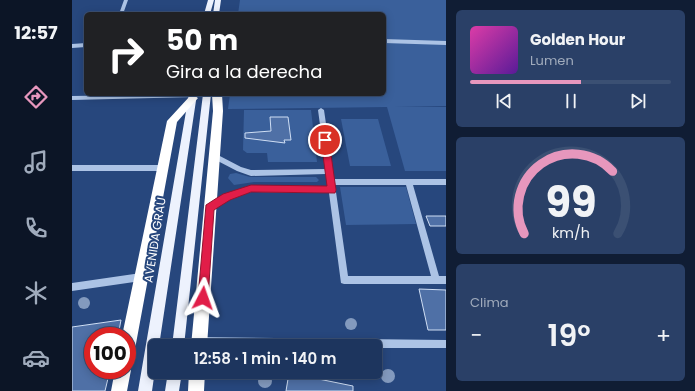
<!DOCTYPE html>
<html lang="es">
<head>
<meta charset="utf-8">
<style>
	:root { --surface:#1d355e; --page:#2a4067; --text:#f1f3f6; --muted:#a0abbc; --line:#3b5073; --accent:#e797bd }
	body { margin:0; font-family:Poppins,sans-serif; background:var(--page); color:var(--text); height:100vh; display:flex; flex-direction:column; font-size:15px; white-space:nowrap }
	* { box-sizing:border-box; margin:0 }
	p { font-size:13px; color:var(--muted) }
	.icon { flex:none; width:22px; height:22px; fill:none; stroke:currentColor; stroke-width:2; stroke-linecap:round; stroke-linejoin:round }
	.map { position:relative; flex:1; overflow:hidden }
	.panel { display:flex; flex-direction:column; gap:10px; padding:10px; background:#101d34; width:249px }
	.panel>* { flex:none }
	.top-card { position:absolute; left:12px; top:12px; width:302px; height:84px; border-radius:6px; box-shadow:0 2px 10px #0003,0 0 0 1px var(--line); background:#202124; color:#fff; overflow:hidden }
	.speed { position:absolute; left:12px; top:327px; display:flex; gap:8px; font-size:20px; font-weight:700; text-align:center }
	.speed>* { display:grid; place-content:center; width:52px; height:52px; border-radius:50%; background:var(--surface); box-shadow:0 2px 10px #0003,0 0 0 1px var(--line); line-height:1 }
	.speed .limit { border:6px solid #d22; background:#fff; color:#111 }
	.pin { position:absolute; display:grid; place-items:center; width:34px; height:34px; color:#fff; margin:-17px; border:2px solid #fff; border-radius:50%; box-shadow:0 1px 4px #0007 }
	.me { position:absolute; width:44px; margin:-22px; rotate:4deg; stroke-linejoin:round; filter:drop-shadow(0 0 3px #0008) }
	.turn { display:flex; align-items:center; gap:14px; height:84px; padding:0 16px; font-size:18px }
	.turn .icon { width:52px; height:52px; stroke-width:2.5 }
	.turn b { display:block; font-size:28px; line-height:34px }
	.big { font-size:30px; font-weight:600; line-height:1.1 }
	.panel .tile { flex:1; display:flex; flex-direction:column; justify-content:center; gap:6px; min-width:0; padding:0 14px; border-radius:6px; background:var(--page) }
	.panel .dial { align-items:center; gap:0 }
	.dial svg { height:104px; overflow:visible; fill:none; stroke:var(--line); stroke-width:7; stroke-linecap:round; text-anchor:middle }
	.dial text { fill:var(--text); stroke:none }
	.song { display:flex; align-items:center; gap:12px }
	.cover { width:48px; height:48px; border-radius:6px; background:linear-gradient(135deg,hsl(320 70% 55%),hsl(270 70% 35%)) }
	.played { height:4px; border-radius:2px; background:linear-gradient(90deg,var(--accent) 55%,var(--line) 55%) }
	.keys { display:flex; justify-content:space-around; direction:ltr }
	.heat { display:flex; justify-content:space-between; align-items:center; font-size:22px; direction:ltr }
	.trip { position:absolute; left:76px; top:339px; width:234px; height:40px; border-radius:6px; background:var(--surface); box-shadow:0 2px 10px #0003,0 0 0 1px var(--line); font-weight:600; line-height:40px; text-align:center }
	main { display:flex; flex:1; min-height:0 }
	.dock { display:flex; flex-direction:column; width:72px; justify-content:space-around; align-items:center; background:#0c1526; color:var(--muted) }
	.dock .icon { width:28px; height:28px }
	.dock .active { color:var(--accent) }
	.dock b { font-size:18px; color:var(--text) }
	.map>svg:first-child { display:block }
	.green { fill:#3a609b }
	.building { fill:#4f70a6; stroke:#cfdef4 }
	.lines { fill:none; stroke-linecap:round; stroke-linejoin:round }
	.minor { fill:#acc3e5; fill-rule:evenodd }
	.major { fill:#edf2fd; fill-rule:evenodd }
	.highway { fill:#fff; fill-rule:evenodd }
	.tree { fill:#839abe }
	.route { fill:#e11d48; stroke:#92132f }
	.labels { text-anchor:middle; stroke-width:4; stroke-linejoin:round; paint-order:stroke }
	.street-label { font-size:12px; fill:#fff; stroke:#27477d }
</style>
</head>
<body>
<main>
<nav class="dock">
<b>12:57</b>
<svg class="icon active" aria-label="directions" viewBox="0 0 24 24"><path d="M12 3l9 9-9 9-9-9zM9 14v-3h6M13 9l2 2-2 2"/></svg>
<svg class="icon" aria-label="music" viewBox="0 0 24 24"><path d="M9 18V5l10-2v13"/><circle cx="6" cy="18" r="3"/><circle cx="16" cy="16" r="3"/></svg>
<svg class="icon" aria-label="phone" viewBox="0 0 24 24"><path d="M5 4h4l2 5-3 2q2 4 5 5l2-3 5 2v4C11 20 4 13 5 4z"/></svg>
<svg class="icon" aria-label="climate" viewBox="0 0 24 24"><path d="M12 3v18M4 7l16 10M4 17L20 7"/></svg>
<svg class="icon" aria-label="car" viewBox="0 0 24 24"><path d="M5 17H2v-5l4-1 3-4h7l3 4 3 1v5h-3M9 17h6M6 11h13"/><circle cx="7" cy="17" r="2"/><circle cx="17" cy="17" r="2"/></svg>
</nav>
<div class="map">
<svg width="374" height="391" viewBox="0 0 374 391">
	<rect width="100%" height="100%" fill="#27477d"/>
	<!-- green -->
	<path class="green" d="M168,0H374V106L323,107H374V171H333L315,107L156,109L158,94H312V14H166Z
		M172,110H239L245,162H196L195,153H175L171,150Z
		M269,119H306L319,166H278Z
		M164,173L178,177H244L247,180L245,182H182L162,185L156,178L158,174Z
		M268,187H334L344,224L274,225Z"/>
	<!-- building -->
	<path class="building" d="M198,117H216L219,140H212L213,143L173,138V133L199,131Z
		M354,216H374V226H358Z
		M347,289L374,290V330H356Z
		M49,320L46,336H21V370H38L33,391H0V327Z
		M217,373L281,386V391H214Z"/>
	<g class="lines">
		<!-- minor -->
		<path class="minor" d="M52,0H56L51,14H47Z
			M312,39L374,41V45L312,43Z
			M14,43V47L0,48V44Z
			M121,94L124,96L123,97L0,100V96Z
			M249,108L252,110L262,179H374V185H341L367,276H374V284H272L269,283L257,193L179,192L156,199L140,210H134L133,208L134,206L152,195L179,186L256,187L254,174L179,176L165,171L140,158L139,156L140,154H144L169,167L179,170L254,169L246,110ZM263,185H334L359,276H276Z
			M0,165H90L93,168L90,171H0Z
			M69,273L72,274L73,277L72,280L69,281L0,291V283Z
			M128,337L374,340V348H303V346L128,345L125,344L124,341L125,338Z"/>
		<!-- major -->
		<path class="major" d="M136,0H142L138,14H132Z
			M143,0H149L147,14H141Z
			M117,94H125L87,346H83V370L80,391H66Z
			M131,94H139L112,346H100Z
			M96,372H110L107,391H93Z"/>
		<!-- highway -->
		<path class="highway" d="M140,94H150L151,111L135,346H119L141,111Z
			M121,95L126,98L105,122L63,349L60,354L55,357V336H50L95,121L118,96Z
			M55,364L59,370L55,391H39L43,370H55Z
			M117,372H133L132,391H116Z"/>
	</g>
	<!-- trees -->
	<g class="tree">
		<circle cx="12" cy="303" r="6"/>
		<circle cx="279" cy="324" r="6"/>
		<circle cx="316" cy="376" r="7"/>
		<circle cx="193" cy="381" r="7"/>
	</g>
	<!-- route -->
	<path class="route" d="M250,138H253L257,140L264,190L263,193L179,192L158,200L142,210L136,298L135,302L131,304L127,302L126,298L134,205L151,194L179,185L255,186L249,140Z"/>
	<g class="labels">
		<!-- street labels -->
		<g class="street-label">
			<text transform="translate(83 240) rotate(-81)" y="4">AVENIDA GRAU</text>
		</g>
	</g>
</svg>
<div class="speed"><div class="limit">100</div></div>
<div class="pin" style="left:253px;top:140px;background:#d93025"><svg class="icon" aria-label="arrive" viewBox="0 0 24 24"><path d="M6 21V4h12l-3 4 3 4H6"/></svg></div>
<svg class="me" style="left:131px;top:298px" viewBox="-20 -20 40 40"><path d="M0-17L14 15 0 8-14 15z" fill="#e11d48" stroke="#fff" stroke-width="4"/></svg>
<div class="trip">12:58 · 1 min · 140 m</div>
<div class="top-card">
<div class="turn"><svg class="icon" aria-label="right" viewBox="0 0 24 24"><path d="M7 20v-9h11M14 6l5 5-5 5"/></svg><div><b>50 m</b>Gira a la derecha</div></div>
</div>
</div>
<section class="panel">
<div class="tile">
<div class="song"><i class="cover"></i><div><b>Golden Hour</b><p>Lumen</p></div></div>
<div class="played"></div>
<div class="keys"><svg class="icon" aria-label="previous" viewBox="0 0 24 24"><path d="M18 5L8 12l10 7zM5 5v14"/></svg><svg class="icon" aria-label="pause" viewBox="0 0 24 24"><path d="M8 5v14M16 5v14"/></svg><svg class="icon" aria-label="next" viewBox="0 0 24 24"><path d="M6 5l10 7-10 7zM19 5v14"/></svg></div>
</div>
<div class="tile dial"><svg viewBox="0 0 100 80">
<path d="M14 69A42 42 0 1 1 86 69"/>
<path d="M14 69A42 42 0 0 1 82 21" stroke="#e797bd"/>
<text x="50" y="56" font-size="32" font-weight="700">99</text>
<text x="50" y="72" font-size="11">km/h</text>
</svg></div>
<div class="tile"><p>Clima</p>
<div class="heat"><a>−</a><b class="big">19°</b><a>+</a></div>
</div>
</section>
</main>
</body>
</html>
